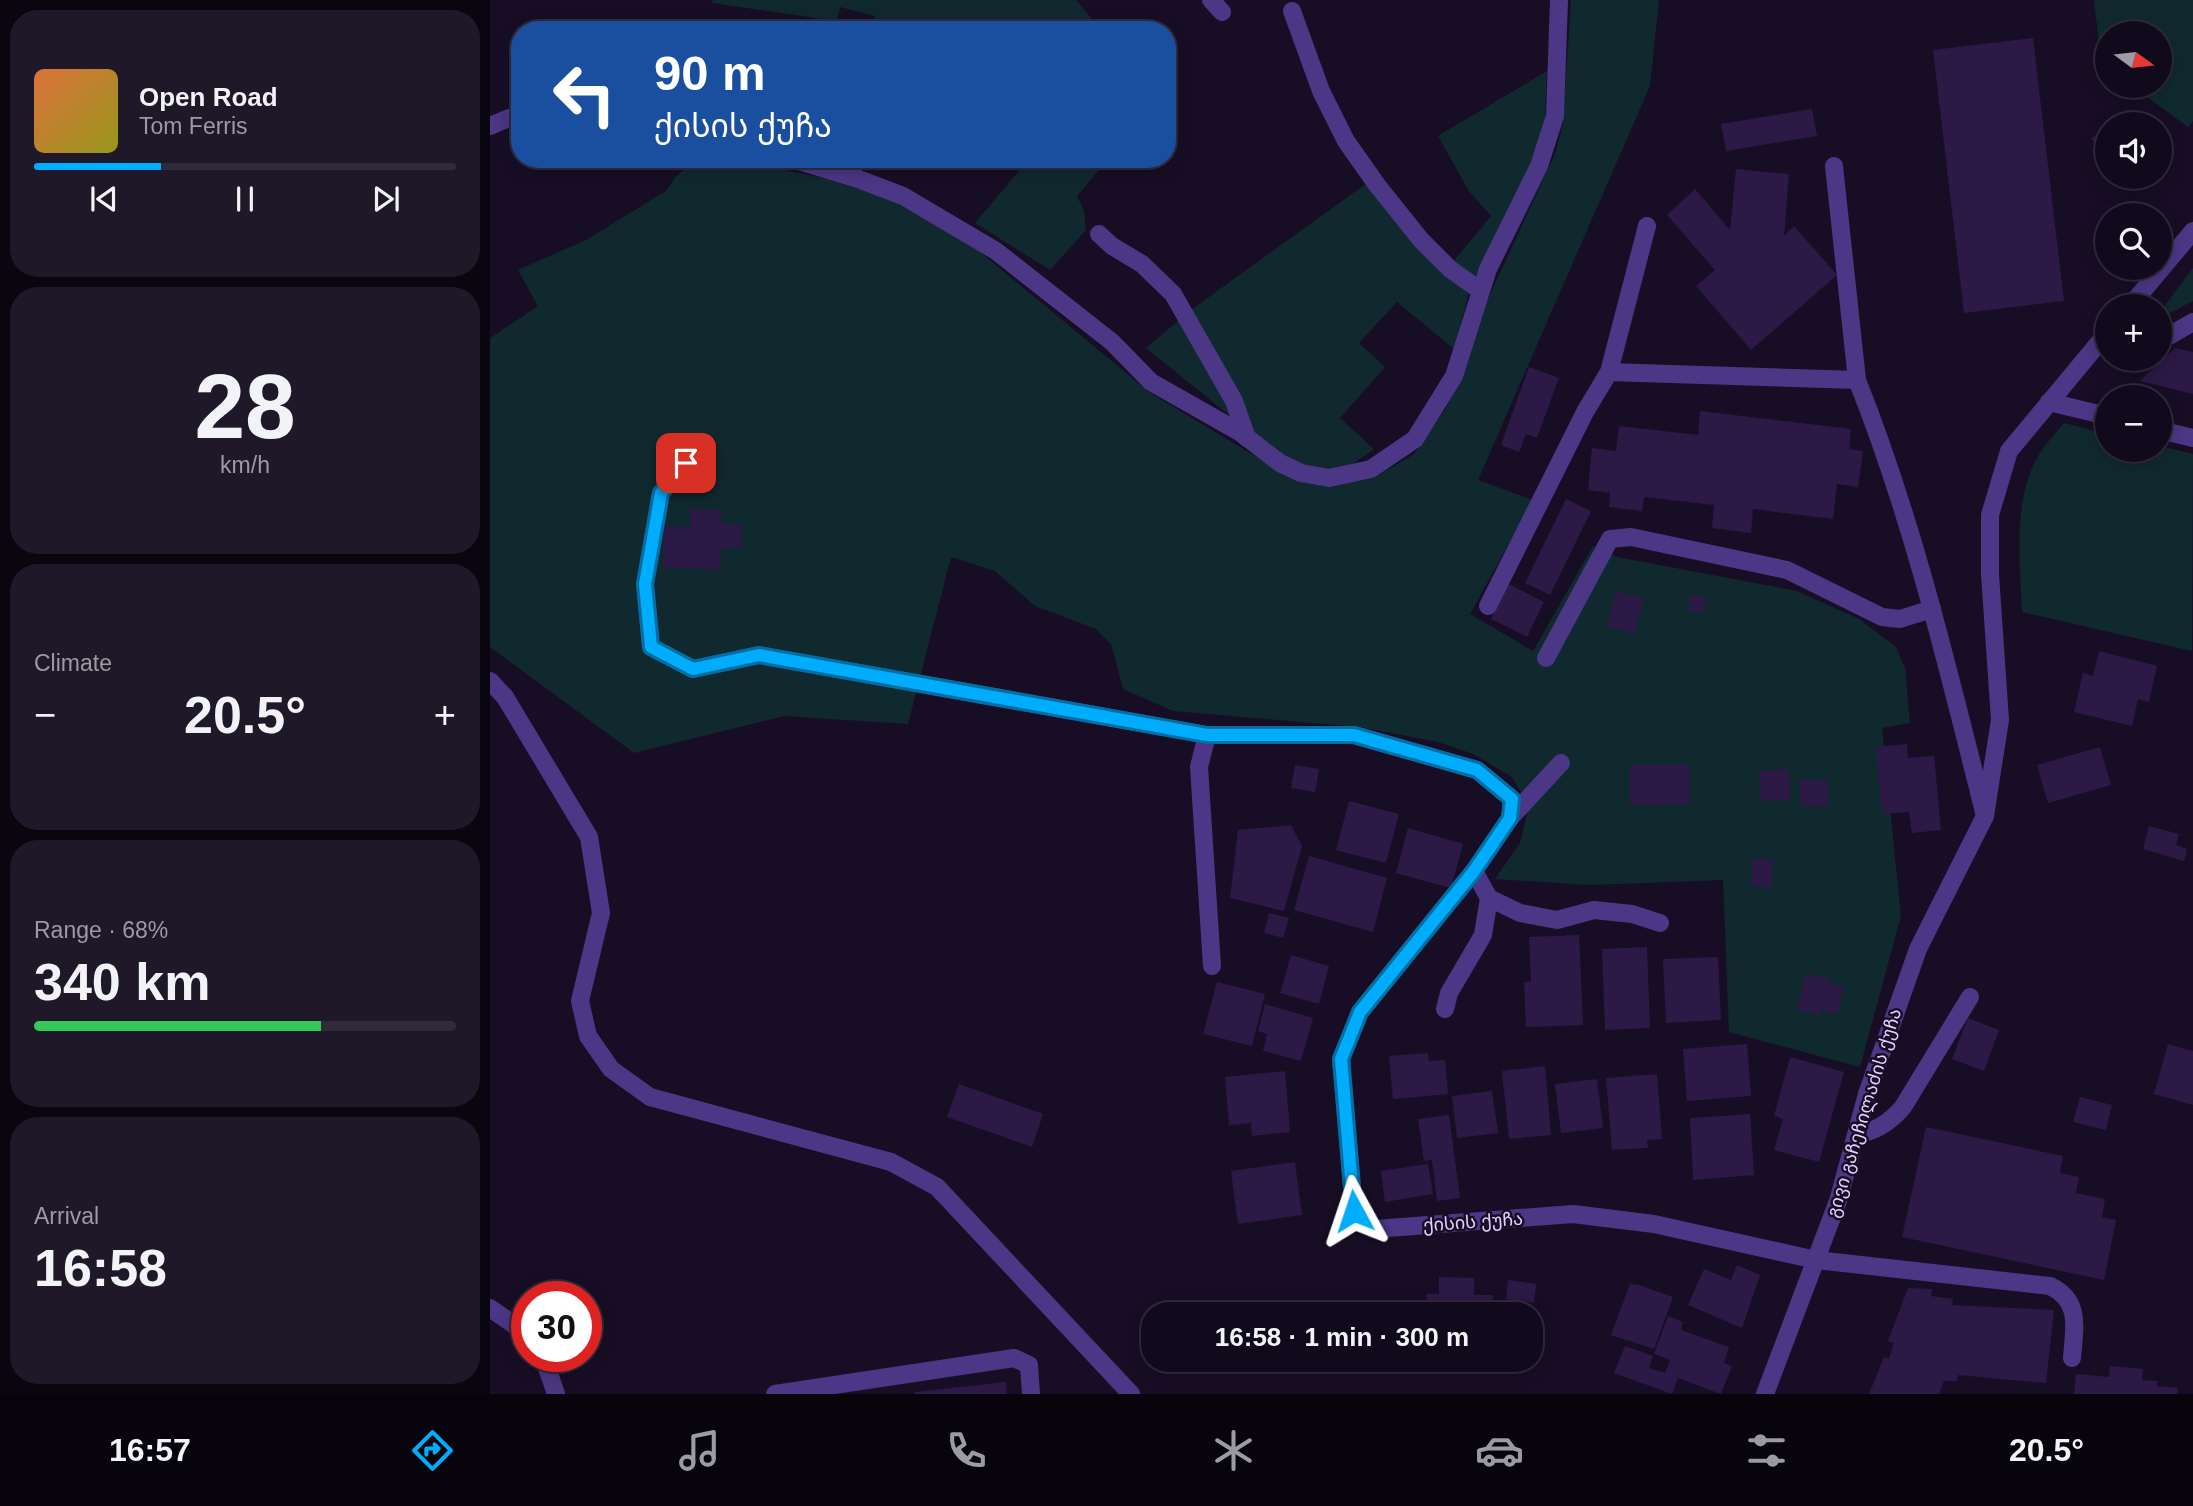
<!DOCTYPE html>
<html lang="en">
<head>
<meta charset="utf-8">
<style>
	:root { --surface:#110a1c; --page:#1e1829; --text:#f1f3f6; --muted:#9c9aa3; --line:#302b3b; --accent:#00acfc }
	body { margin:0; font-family:Helvetica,"Noto Sans Georgian",sans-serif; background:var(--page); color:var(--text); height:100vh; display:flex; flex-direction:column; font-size:26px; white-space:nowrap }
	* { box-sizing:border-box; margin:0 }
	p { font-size:23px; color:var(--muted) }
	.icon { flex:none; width:38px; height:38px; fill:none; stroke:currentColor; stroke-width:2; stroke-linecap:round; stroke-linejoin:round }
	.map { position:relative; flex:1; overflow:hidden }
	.panel { display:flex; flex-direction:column; gap:10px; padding:10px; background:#09060f; width:490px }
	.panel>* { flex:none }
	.guide { position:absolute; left:21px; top:21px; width:665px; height:147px; border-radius:28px; box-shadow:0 4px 18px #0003,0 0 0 2px var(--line); background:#1a4fa0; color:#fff; overflow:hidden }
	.needle { width:46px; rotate:105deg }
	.tools { position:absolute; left:1605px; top:21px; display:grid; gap:14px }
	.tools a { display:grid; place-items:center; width:77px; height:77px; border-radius:50%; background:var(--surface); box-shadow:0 4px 18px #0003,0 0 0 2px var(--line); font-size:35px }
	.speed { position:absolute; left:21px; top:1281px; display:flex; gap:14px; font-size:35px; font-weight:700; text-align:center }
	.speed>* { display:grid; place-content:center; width:91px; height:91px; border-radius:50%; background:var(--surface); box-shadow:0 4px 18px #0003,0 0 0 2px var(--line); line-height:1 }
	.speed .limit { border:10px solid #d22; background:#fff; color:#111 }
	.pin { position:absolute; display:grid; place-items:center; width:60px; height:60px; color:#fff; margin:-30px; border-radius:14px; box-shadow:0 4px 10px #0006 }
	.me { position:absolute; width:77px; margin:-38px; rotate:355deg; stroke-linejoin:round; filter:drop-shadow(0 0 5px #0008) }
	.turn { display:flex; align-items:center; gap:24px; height:147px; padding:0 28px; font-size:32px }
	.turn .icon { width:91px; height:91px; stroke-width:2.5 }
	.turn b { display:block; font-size:49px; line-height:60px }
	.big { font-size:52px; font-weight:800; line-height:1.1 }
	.panel .tile { flex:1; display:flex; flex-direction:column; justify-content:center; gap:10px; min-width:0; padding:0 24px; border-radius:28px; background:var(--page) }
	.panel .dial { align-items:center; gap:0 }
	.dial b { font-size:91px; line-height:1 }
	.song { display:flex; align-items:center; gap:21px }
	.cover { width:84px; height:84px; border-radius:10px; background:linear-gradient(135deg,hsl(20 70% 55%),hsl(60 70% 35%)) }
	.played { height:7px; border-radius:4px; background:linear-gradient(90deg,var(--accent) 30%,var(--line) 30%) }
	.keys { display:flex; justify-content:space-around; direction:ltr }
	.heat { display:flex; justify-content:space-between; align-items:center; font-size:38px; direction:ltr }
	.charge { height:10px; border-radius:5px; background:linear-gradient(90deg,#34c759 68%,var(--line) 0) }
	.trip { position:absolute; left:651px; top:1302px; width:402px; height:70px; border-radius:28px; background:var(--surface); box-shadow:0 4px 18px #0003,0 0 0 2px var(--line); font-weight:800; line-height:70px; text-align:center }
	.dock { display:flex; height:112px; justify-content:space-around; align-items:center; background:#07040b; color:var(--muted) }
	.dock .icon { width:49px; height:49px }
	.dock .selected { color:var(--accent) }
	.dock b { font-size:32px; color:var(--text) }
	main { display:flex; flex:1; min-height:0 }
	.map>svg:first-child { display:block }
	.green { fill:#10292f }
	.building { fill:#2c1946 }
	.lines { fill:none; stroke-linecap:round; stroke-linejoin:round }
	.service { stroke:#4b3785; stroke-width:18 }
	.minor { stroke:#4b3785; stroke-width:18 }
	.tertiary { stroke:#4b3785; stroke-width:18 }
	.route-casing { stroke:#0070a4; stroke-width:18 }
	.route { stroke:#00acfc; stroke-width:12 }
	.labels { text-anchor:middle; stroke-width:5; stroke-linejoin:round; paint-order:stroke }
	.street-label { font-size:18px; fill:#e1d1ff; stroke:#170e25 }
</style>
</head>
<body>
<main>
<section class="panel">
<div class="tile">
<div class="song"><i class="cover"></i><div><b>Open Road</b><p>Tom Ferris</p></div></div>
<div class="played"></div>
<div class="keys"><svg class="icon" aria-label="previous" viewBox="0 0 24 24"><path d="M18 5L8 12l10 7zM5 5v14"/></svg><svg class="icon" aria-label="pause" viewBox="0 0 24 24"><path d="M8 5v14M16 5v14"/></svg><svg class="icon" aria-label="next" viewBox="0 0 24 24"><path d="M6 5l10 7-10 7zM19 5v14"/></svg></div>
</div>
<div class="tile dial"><b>28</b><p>km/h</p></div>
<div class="tile"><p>Climate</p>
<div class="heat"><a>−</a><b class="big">20.5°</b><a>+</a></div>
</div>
<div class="tile"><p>Range · 68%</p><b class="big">340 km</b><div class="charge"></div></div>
<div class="tile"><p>Arrival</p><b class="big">16:58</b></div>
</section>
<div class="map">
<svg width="1703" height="1394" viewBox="0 0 1703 1394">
	<rect width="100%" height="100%" fill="#170e25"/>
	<!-- green -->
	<path class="green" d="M223,0H586L611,30H385V16L350,7L347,21L222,3Z
		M1081,0H1169L1160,86L988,480L1043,500L980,614L1043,651L1103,546L1127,557L1307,591L1369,619L1406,647L1415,668L1420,723L1392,728L1411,916L1370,1067L1239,1032L1233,880L1100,885L1005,879L1030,843L1039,806L1022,777L983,754L948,742L870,727L683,711L633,689L621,644L606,629L545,606L505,571L461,557L418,724L294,716L144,753L0,647V338L48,306L28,270L96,240L176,191L186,176L202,164L257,162L338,179L396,197L484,247L659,392L778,464L843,485L886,477L924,454L954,411L971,378L998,299L1065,154L1073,124Z
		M1604,0H1703V121L1698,127L1642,86H1670V33H1617V67L1611,62Z
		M1057,71L1055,119L1038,179L986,277L961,264L1001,216L979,191L948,136Z
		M539,159H618L587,196L594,211L596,230L560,270L485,223Z
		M877,183L938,259L979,293L964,349L907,302L869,343L895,367L850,418L884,449L856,469L832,471L808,464L781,449L656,348L701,310Z
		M1703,268V301L1670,318V312Z
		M1574,423L1617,434V450H1670V446L1703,454L1702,651L1532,612C1530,561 1522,498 1550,453C1557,442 1566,433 1574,423Z"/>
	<!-- building -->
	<path class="building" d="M1543,38L1574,301L1474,313L1443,50Z
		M1322,109L1327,136L1236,151L1231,124Z
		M1615,126L1617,129V156L1601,139Z
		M1246,169L1299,174L1294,236L1304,226L1347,275L1261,350L1206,286L1225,270L1177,215L1205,189L1240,230Z
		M1685,348L1703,352V394L1650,381Z
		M1039,367L1069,378L1047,438L1036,434L1029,452L1011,445Z
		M1210,411L1361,429L1359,449L1373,451L1368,487L1347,484L1343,519L1263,509L1261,533L1222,528L1224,505L1154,497L1152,511L1119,507L1120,493L1098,490L1102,448L1126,451L1129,426L1208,435Z
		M1076,499L1101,511L1060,595L1035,583Z
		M200,509L232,510L231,524L252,525L251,548L231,547V569L173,568L174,526L200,527Z
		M1019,584L1054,602L1037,637L1001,619Z
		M1126,591L1154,599L1144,634L1117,626Z
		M1200,595L1216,597L1214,614L1198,611Z
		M1609,651L1667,666L1659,702L1648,699L1642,726L1584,712L1593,673L1603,676Z
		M1417,744L1418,758L1444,756L1451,830L1422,833L1419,812L1392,814L1386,747Z
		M1610,747L1621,785L1558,803L1547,765Z
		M805,765L829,769L825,792L801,788Z
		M1140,765H1199L1200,804L1140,805Z
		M1299,769L1300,800L1270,801L1269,771Z
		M1337,779L1339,805L1312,807L1309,781Z
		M859,801L909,814L896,863L846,850Z
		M801,825L812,846L794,911L740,898L748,830Z
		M1659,826L1689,834L1686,845L1697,849L1694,861L1653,849Z
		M918,828L973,844L961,888L906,873Z
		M819,856L897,878L883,932L804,910Z
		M1264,858L1284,861L1281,888L1260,885Z
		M779,913L799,918L793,938L774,933Z
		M1089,935L1093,1025L1036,1027L1034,982H1041L1039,937Z
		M1157,947L1160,1028L1115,1030L1112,949Z
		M801,955L839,966L829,1004L790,993Z
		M1228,957L1231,1020L1176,1023L1173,959Z
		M1316,973L1339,979L1338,983L1354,987L1347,1014L1331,1009L1330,1015L1307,1009Z
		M727,982L775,994L762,1046L713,1034Z
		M775,1004L823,1018L811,1061L773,1051L777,1034L768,1031Z
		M1478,1018L1509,1030L1494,1071L1462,1059Z
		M1257,1044L1261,1096L1197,1101L1193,1049Z
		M1678,1044L1703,1051V1105L1664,1094Z
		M938,1053L939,1061L955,1060L958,1094L903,1099L899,1056Z
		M1300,1057L1354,1072L1329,1162L1284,1150L1293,1119L1284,1116Z
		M1055,1066L1061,1135L1019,1139L1012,1071Z
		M795,1071L800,1132L762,1136L761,1123L739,1125L735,1077Z
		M1167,1074L1172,1139L1157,1140L1158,1148L1122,1150L1116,1078Z
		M1107,1079L1113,1128L1071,1133L1065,1084Z
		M469,1084L553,1114L542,1147L457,1117Z
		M1002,1091L1008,1133L967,1138L962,1096Z
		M1590,1097L1622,1105L1616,1130L1583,1122Z
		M1260,1114L1264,1175L1203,1180L1200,1118Z
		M959,1115L970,1198L947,1201L942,1160L934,1161L928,1119Z
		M1436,1127L1573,1156L1570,1173L1589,1177L1586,1193L1615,1199L1612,1217L1626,1220L1614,1280L1412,1237Z
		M805,1162L812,1215L748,1224L741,1171Z
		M938,1164L943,1194L895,1202L891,1171Z
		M1247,1265L1270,1275L1252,1328L1198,1305L1214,1269L1241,1280Z
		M949,1277L984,1278V1295H1003L1001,1314H936L937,1294H949Z
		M1018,1280L1046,1284L1044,1303L1016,1299Z
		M1140,1284L1149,1285L1183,1297L1164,1349L1121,1335Z
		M1418,1288L1442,1289L1441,1296L1463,1299L1462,1305L1564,1310L1556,1383L1468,1375L1467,1381H1454L1449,1394H1379L1394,1357L1399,1359L1404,1343L1398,1341Z
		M908,1300L909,1314H865V1308L889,1307V1301Z
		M1178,1316L1193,1322L1191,1330L1239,1347L1234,1363L1242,1366L1231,1394L1188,1378L1182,1394L1124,1373L1135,1346L1163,1356L1159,1368L1175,1373L1180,1360L1164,1354Z
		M1620,1366L1653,1369L1652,1380L1667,1381V1386L1688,1388L1687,1394H1584L1586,1374L1619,1377Z
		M516,1382L517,1394H425V1392Z"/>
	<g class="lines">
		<!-- service -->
		<path class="service" d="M802,11L831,91L856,141L887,185L931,240L960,269L991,291
			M340,159L365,176
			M609,234L622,246L652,264L683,294L744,401L757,438
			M1670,341L1703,322
			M1119,372L1157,226
			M1559,402L1617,416
			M1670,430L1703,438
			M209,448L171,493L155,584L161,647L203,669L269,655L717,735
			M998,606L1095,412L1119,372L1367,380L1344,166
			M1056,658L1120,539L1141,537L1297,570L1392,617L1410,619L1442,609
			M0,681L15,697L99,837L111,913L90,1001L98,1036L121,1069L160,1097L401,1162L447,1187L641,1394
			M1020,818L1071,763
			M984,871L999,898L1030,913L1067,920L1104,910L1142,914L1170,923
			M955,1009L959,993L993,935L999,898
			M1367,1134C1386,1132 1401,1121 1413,1107L1480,997
			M1326,1260L1560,1286C1592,1301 1584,1329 1582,1358
			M285,1394L524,1358L539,1365L541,1394"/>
		<!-- minor -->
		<path class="minor" d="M721,0L732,12
			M0,126L19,118L30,119
			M302,159L371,180L413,196L506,251L622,342L661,382L751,433L790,463L811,473L839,478L881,469L925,439L964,376L998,269L1049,166L1065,116L1069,0
			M1367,380C1423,520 1458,669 1495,816
			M722,966L709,767L717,735H864L987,770L1022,799L1020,818L984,871L870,1012L851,1059L864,1211L885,1229L1083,1214L1164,1224L1326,1260
			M0,1308L30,1329L37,1337
			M53,1356L66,1394"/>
		<!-- tertiary -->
		<path class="tertiary" d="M1640,306L1703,231
			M1275,1394L1348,1201L1377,1094L1428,949L1495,816L1510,720L1500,574V515L1519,451L1617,333"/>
	</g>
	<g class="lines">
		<defs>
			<path id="route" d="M196,463L171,493L155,584L161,647L203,669L269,655L717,735H864L987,770L1022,799L1020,818L984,871L870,1012L851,1059L864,1211"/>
		</defs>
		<!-- route casing -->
		<use href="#route" class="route-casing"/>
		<!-- route -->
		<use href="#route" class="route"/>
	</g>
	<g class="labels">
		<!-- street labels -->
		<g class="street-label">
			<text transform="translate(1374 1113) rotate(-73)" y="6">გივი გაჩეჩილაძის ქუჩა</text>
			<text transform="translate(983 1222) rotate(-4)" y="6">ქისის ქუჩა</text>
		</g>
	</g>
</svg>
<div class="tools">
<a><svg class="needle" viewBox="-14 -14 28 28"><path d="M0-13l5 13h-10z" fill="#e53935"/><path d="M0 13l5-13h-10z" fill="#9c9aa3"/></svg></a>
<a><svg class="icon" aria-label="sound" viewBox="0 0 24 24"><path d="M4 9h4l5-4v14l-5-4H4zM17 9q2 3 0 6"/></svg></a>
<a><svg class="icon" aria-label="search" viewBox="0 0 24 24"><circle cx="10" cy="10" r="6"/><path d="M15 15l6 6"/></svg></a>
<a>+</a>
<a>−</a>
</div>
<div class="speed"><div class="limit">30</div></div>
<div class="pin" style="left:196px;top:463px;background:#d93025"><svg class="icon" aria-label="arrive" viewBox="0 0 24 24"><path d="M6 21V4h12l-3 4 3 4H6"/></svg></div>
<svg class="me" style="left:864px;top:1211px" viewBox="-20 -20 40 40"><path d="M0-17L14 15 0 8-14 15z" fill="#00acfc" stroke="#fff" stroke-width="4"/></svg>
<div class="trip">16:58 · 1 min · 300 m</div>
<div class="guide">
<div class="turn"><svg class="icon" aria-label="left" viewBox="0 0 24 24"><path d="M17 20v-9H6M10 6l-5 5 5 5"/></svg><div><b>90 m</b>ქისის ქუჩა</div></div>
</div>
</div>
</main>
<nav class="dock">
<b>16:57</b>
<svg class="icon selected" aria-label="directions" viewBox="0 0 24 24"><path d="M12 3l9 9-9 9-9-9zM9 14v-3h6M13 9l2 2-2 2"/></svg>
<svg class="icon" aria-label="music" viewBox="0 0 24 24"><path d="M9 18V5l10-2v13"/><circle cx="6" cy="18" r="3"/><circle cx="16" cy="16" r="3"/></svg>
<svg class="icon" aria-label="phone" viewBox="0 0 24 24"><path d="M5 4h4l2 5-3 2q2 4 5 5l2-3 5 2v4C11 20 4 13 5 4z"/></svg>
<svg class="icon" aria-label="climate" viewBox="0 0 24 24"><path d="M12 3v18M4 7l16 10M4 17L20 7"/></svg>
<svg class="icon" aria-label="car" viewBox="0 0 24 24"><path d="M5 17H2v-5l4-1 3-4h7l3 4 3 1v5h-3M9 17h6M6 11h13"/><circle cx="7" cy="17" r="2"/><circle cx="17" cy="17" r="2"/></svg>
<svg class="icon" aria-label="filters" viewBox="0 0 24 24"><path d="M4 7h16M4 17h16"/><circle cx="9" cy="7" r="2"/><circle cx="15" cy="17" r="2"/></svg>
<b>20.5°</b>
</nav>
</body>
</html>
